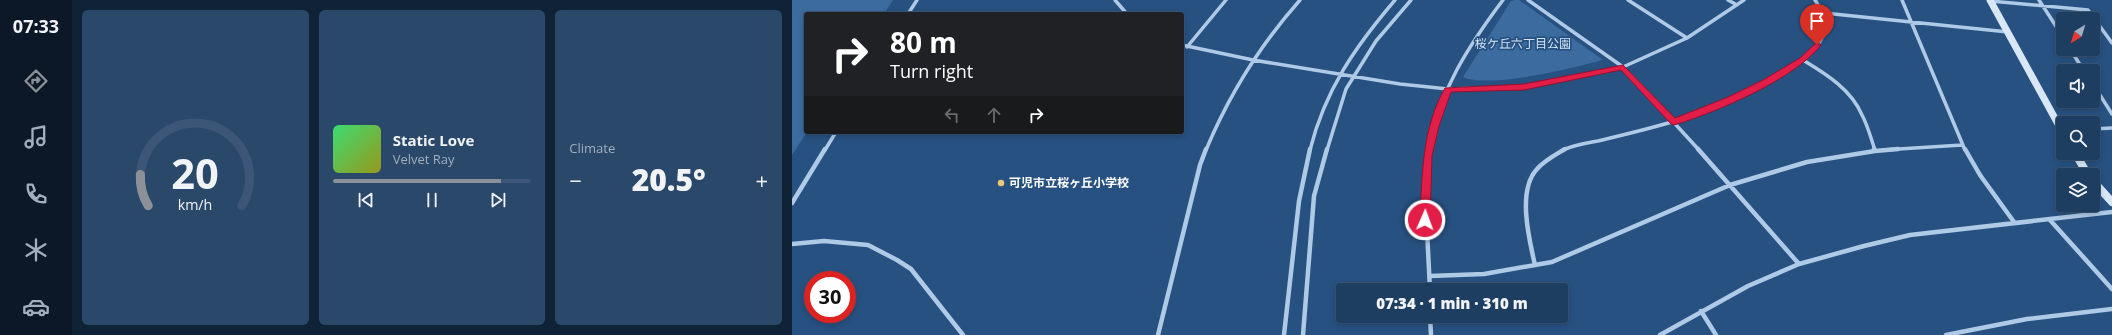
<!DOCTYPE html>
<html lang="en">
<head>
<meta charset="utf-8">
<style>
	:root { --surface:#1d3d61; --page:#2a486a; --text:#f1f3f6; --muted:#a0aebd; --line:#3b5676; --accent:#8c9099 }
	body { margin:0; font-family:"Open Sans","Noto Sans JP",sans-serif; background:var(--page); color:var(--text); height:100vh; display:flex; flex-direction:column; font-size:15px; white-space:nowrap }
	* { box-sizing:border-box; margin:0 }
	p { font-size:13px; color:var(--muted) }
	.icon { flex:none; width:22px; height:22px; fill:none; stroke:currentColor; stroke-width:2; stroke-linecap:round; stroke-linejoin:round }
	.map { position:relative; flex:1; overflow:hidden }
	.drawer { display:flex; flex-direction:column; gap:10px; padding:10px; background:#102235; width:720px }
	.drawer>* { flex:none }
	.banner { position:absolute; left:12px; top:12px; width:380px; height:122px; border-radius:4px; box-shadow:0 2px 6px #0003,0 0 0 1px var(--line); background:#202124; color:#fff; overflow:hidden }
	.needle { width:26px; rotate:218deg }
	.controls { position:absolute; left:1264px; top:12px; display:grid; gap:8px }
	.controls a { display:grid; place-items:center; width:44px; height:44px; border-radius:4px; background:var(--surface); box-shadow:0 2px 6px #0003,0 0 0 1px var(--line); font-size:20px }
	.speed { position:absolute; left:12px; top:271px; display:flex; gap:8px; font-size:20px; font-weight:700; text-align:center }
	.speed>* { display:grid; place-content:center; width:52px; height:52px; border-radius:50%; background:var(--surface); box-shadow:0 2px 6px #0003,0 0 0 1px var(--line); line-height:1 }
	.speed .limit { border:6px solid #d22; background:#fff; color:#111 }
	.pin { position:absolute; display:grid; place-items:center; width:34px; height:34px; color:#fff; margin:-41px -17px; border-radius:50% 50% 50% 0; rotate:-45deg; box-shadow:0 0 4px #0007 }
	.pin .icon { rotate:45deg }
	.me { position:absolute; width:44px; margin:-22px; rotate:2deg; stroke-linejoin:round; filter:drop-shadow(0 0 3px #0008) }
	.turn { display:flex; align-items:center; gap:14px; height:84px; padding:0 20px; font-size:18px }
	.turn .icon { width:52px; height:52px; stroke-width:2.5 }
	.turn b { display:block; font-size:28px; line-height:34px }
	.lanes { display:flex; align-items:center; height:38px; padding:0 20px; background:#0003; justify-content:center; gap:20px; direction:ltr }
	.lanes .off { opacity:.35 }
	.big { font-size:30px; font-weight:800; line-height:1.1 }
	.drawer .tile { flex:1; display:flex; flex-direction:column; justify-content:center; gap:6px; min-width:0; padding:0 14px; border-radius:6px; background:var(--page) }
	.drawer .dial { align-items:center; gap:0 }
	.dial svg { height:104px; overflow:visible; fill:none; stroke:var(--line); stroke-width:7; stroke-linecap:round; text-anchor:middle }
	.dial text { fill:var(--text); stroke:none }
	.song { display:flex; align-items:center; gap:12px }
	.cover { width:48px; height:48px; border-radius:6px; background:linear-gradient(135deg,hsl(140 70% 55%),hsl(60 70% 35%)) }
	.played { height:4px; border-radius:2px; background:linear-gradient(90deg,var(--accent) 85%,var(--line) 85%) }
	.keys { display:flex; justify-content:space-around; direction:ltr }
	.heat { display:flex; justify-content:space-between; align-items:center; font-size:22px; direction:ltr }
	.drawer .tiles { flex:1; display:grid; gap:10px; grid-template-columns:repeat(3,1fr) }
	.trip { position:absolute; left:544px; top:283px; width:232px; height:40px; border-radius:4px; background:var(--surface); box-shadow:0 2px 6px #0003,0 0 0 1px var(--line); font-weight:800; line-height:40px; text-align:center }
	main { display:flex; flex:1; min-height:0 }
	.dock { display:flex; flex-direction:column; width:72px; justify-content:space-around; align-items:center; background:#0c1827; color:var(--muted) }
	.dock .icon { width:28px; height:28px }
	.dock .active { color:var(--accent) }
	.dock b { font-size:18px; color:var(--text) }
	.map>svg:first-child { display:block }
	.green { fill:#3b6b9f }
	.lines { fill:none; stroke-linecap:round; stroke-linejoin:round }
	.street-far1 { stroke:#afcae6; stroke-width:3.5 }
	.street { stroke:#afcae6; stroke-width:4.5 }
	.secondary-far1 { stroke:#d8e6f6; stroke-width:7 }
	.secondary { stroke:#d8e6f6; stroke-width:8 }
	.route { fill:#e11d48; stroke:#92132f }
	.poi-dot { fill:#efc874; stroke:#275181; stroke-width:1.5 }
	.labels { text-anchor:middle; stroke-width:3.5; stroke-linejoin:round; paint-order:stroke }
	.park-label { font-size:12px; fill:#d2e3f5; stroke:#275181 }
	.poi-label { font-size:12px; font-weight:bold; fill:#fff; stroke:#275181; text-anchor:start }
</style>
</head>
<body>
<main>
<nav class="dock">
<b>07:33</b>
<svg class="icon active" aria-label="directions" viewBox="0 0 24 24"><path d="M12 3l9 9-9 9-9-9zM9 14v-3h6M13 9l2 2-2 2"/></svg>
<svg class="icon" aria-label="music" viewBox="0 0 24 24"><path d="M9 18V5l10-2v13"/><circle cx="6" cy="18" r="3"/><circle cx="16" cy="16" r="3"/></svg>
<svg class="icon" aria-label="phone" viewBox="0 0 24 24"><path d="M5 4h4l2 5-3 2q2 4 5 5l2-3 5 2v4C11 20 4 13 5 4z"/></svg>
<svg class="icon" aria-label="climate" viewBox="0 0 24 24"><path d="M12 3v18M4 7l16 10M4 17L20 7"/></svg>
<svg class="icon" aria-label="car" viewBox="0 0 24 24"><path d="M5 17H2v-5l4-1 3-4h7l3 4 3 1v5h-3M9 17h6M6 11h13"/><circle cx="7" cy="17" r="2"/><circle cx="17" cy="17" r="2"/></svg>
</nav>
<section class="drawer">
<div class="tiles">
<div class="tile dial"><svg viewBox="0 0 100 80">
<path d="M14 69A42 42 0 1 1 86 69"/>
<path d="M14 69A42 42 0 0 1 8 45" stroke="#8c9099"/>
<text x="50" y="56" font-size="32" font-weight="700">20</text>
<text x="50" y="72" font-size="11">km/h</text>
</svg></div>
<div class="tile">
<div class="song"><i class="cover"></i><div><b>Static Love</b><p>Velvet Ray</p></div></div>
<div class="played"></div>
<div class="keys"><svg class="icon" aria-label="previous" viewBox="0 0 24 24"><path d="M18 5L8 12l10 7zM5 5v14"/></svg><svg class="icon" aria-label="pause" viewBox="0 0 24 24"><path d="M8 5v14M16 5v14"/></svg><svg class="icon" aria-label="next" viewBox="0 0 24 24"><path d="M6 5l10 7-10 7zM19 5v14"/></svg></div>
</div>
<div class="tile"><p>Climate</p>
<div class="heat"><a>−</a><b class="big">20.5°</b><a>+</a></div>
</div>
</div>
</section>
<div class="map">
<svg width="1320" height="335" viewBox="0 0 1320 335">
	<rect width="100%" height="100%" fill="#275181"/>
	<!-- green -->
	<path class="green" d="M0,0H101L92,14H14L15,132L0,155Z
		M723,0H727L811,60C781,68 697,89 671,77L719,1Z"/>
	<g class="lines">
		<!-- street-far1 -->
		<path class="street-far1" d="M323,0L335,14
			M736,0L831,67L907,150
			M836,0L895,38
			M936,0L945,5
			M1110,0L1173,150
			M1247,0L1271,37
			M1198,1L1296,10L1320,43
			M1032,13L1216,32
			M116,14L125,0
			M390,45L461,60L608,84L656,89L732,87L831,67L895,38L952,0
			M395,47L434,0
			M1278,49L1292,71
			M1011,60C1034,74 1059,89 1070,115C1076,126 1079,139 1083,150
			M1301,84L1320,114
			M1301,129L1320,128
			M33,150L44,132
			M414,150C437,95 468,45 508,0
			M518,150C533,90 563,47 603,0
			M535,150L554,89L584,41L619,0
			M636,150C646,93 677,45 711,0
			M771,150C782,145 795,143 806,141C831,135 856,129 880,122C915,113 1016,69 1031,36C1037,23 1030,10 1023,0
			M1091,150L1170,145"/>
		<!-- street -->
		<path class="street" d="M636,149L633,190L638,290
			M906,149L1007,264
			M1082,149L1083,151
			M1173,149L1188,175L1222,222
			M0,203L33,149
			M1258,220L1320,289
			M0,244L32,241L76,245L105,260L119,269L171,335
			M743,265L760,262L938,185L1015,162L1083,151L1106,149
			M638,276L692,274L743,265C737,239 725,190 745,169C753,160 763,155 773,149
			M909,311L924,335
			M638,316L639,335
			M366,335L408,165L414,149
			M492,335L507,201L518,149
			M511,335L522,196L535,149
			M868,335L956,286L1007,264L1072,246L1118,235L1320,212
			M1154,335L1235,319L1320,309"/>
		<!-- secondary-far1 -->
		<path class="secondary-far1" d="M1198,0L1271,133"/>
		<!-- secondary -->
		<path class="secondary" d="M1283,153L1296,175
			M1301,181L1320,202"/>
	</g>
	<!-- route -->
	<path class="route" d="M1025,42L1029,45C1003,79 923,113 882,125L879,124L829,70L732,90L659,92L647,126L640,156L638,220L633,224L628,220C630,175 630,128 653,88L732,84L831,65L883,118L934,98L971,80L1008,58Z"/>
	<!-- markers -->
	<circle class="poi-dot" cx="209" cy="183" r="4"/>
	<g class="labels">
		<!-- park labels -->
		<g class="park-label">
			<text x="731" y="48">桜ケ丘六丁目公園</text>
		</g>
		<!-- poi labels -->
		<g class="poi-label">
			<text x="217" y="187">可児市立桜ヶ丘小学校</text>
		</g>
	</g>
</svg>
<div class="controls">
<a><svg class="needle" viewBox="-14 -14 28 28"><path d="M0-13l5 13h-10z" fill="#e53935"/><path d="M0 13l5-13h-10z" fill="#a0aebd"/></svg></a>
<a><svg class="icon" aria-label="sound" viewBox="0 0 24 24"><path d="M4 9h4l5-4v14l-5-4H4zM17 9q2 3 0 6"/></svg></a>
<a><svg class="icon" aria-label="search" viewBox="0 0 24 24"><circle cx="10" cy="10" r="6"/><path d="M15 15l6 6"/></svg></a>
<a><svg class="icon" aria-label="layers" viewBox="0 0 24 24"><path d="M12 4l9 5-9 5-9-5zM3 14l9 5 9-5"/></svg></a>
</div>
<div class="speed"><div class="limit">30</div></div>
<div class="pin" style="left:1025px;top:45px;background:#d93025"><svg class="icon" aria-label="arrive" viewBox="0 0 24 24"><path d="M6 21V4h12l-3 4 3 4H6"/></svg></div>
<svg class="me" style="left:633px;top:220px" viewBox="-20 -20 40 40"><circle r="17" fill="#e11d48" stroke="#fff" stroke-width="3"/><path d="M0-11L8 9 0 5-8 9z" fill="#fff"/></svg>
<div class="trip">07:34 · 1 min · 310 m</div>
<div class="banner">
<div class="turn"><svg class="icon" aria-label="right" viewBox="0 0 24 24"><path d="M7 20v-9h11M14 6l5 5-5 5"/></svg><div><b>80 m</b>Turn right</div></div>
<div class="lanes"><svg class="icon off" aria-label="left" viewBox="0 0 24 24"><path d="M17 20v-9H6M10 6l-5 5 5 5"/></svg><svg class="icon off" aria-label="ahead" viewBox="0 0 24 24"><path d="M12 20V5M6 11l6-6 6 6"/></svg><svg class="icon" aria-label="right" viewBox="0 0 24 24"><path d="M7 20v-9h11M14 6l5 5-5 5"/></svg></div>
</div>
</div>
</main>
</body>
</html>
